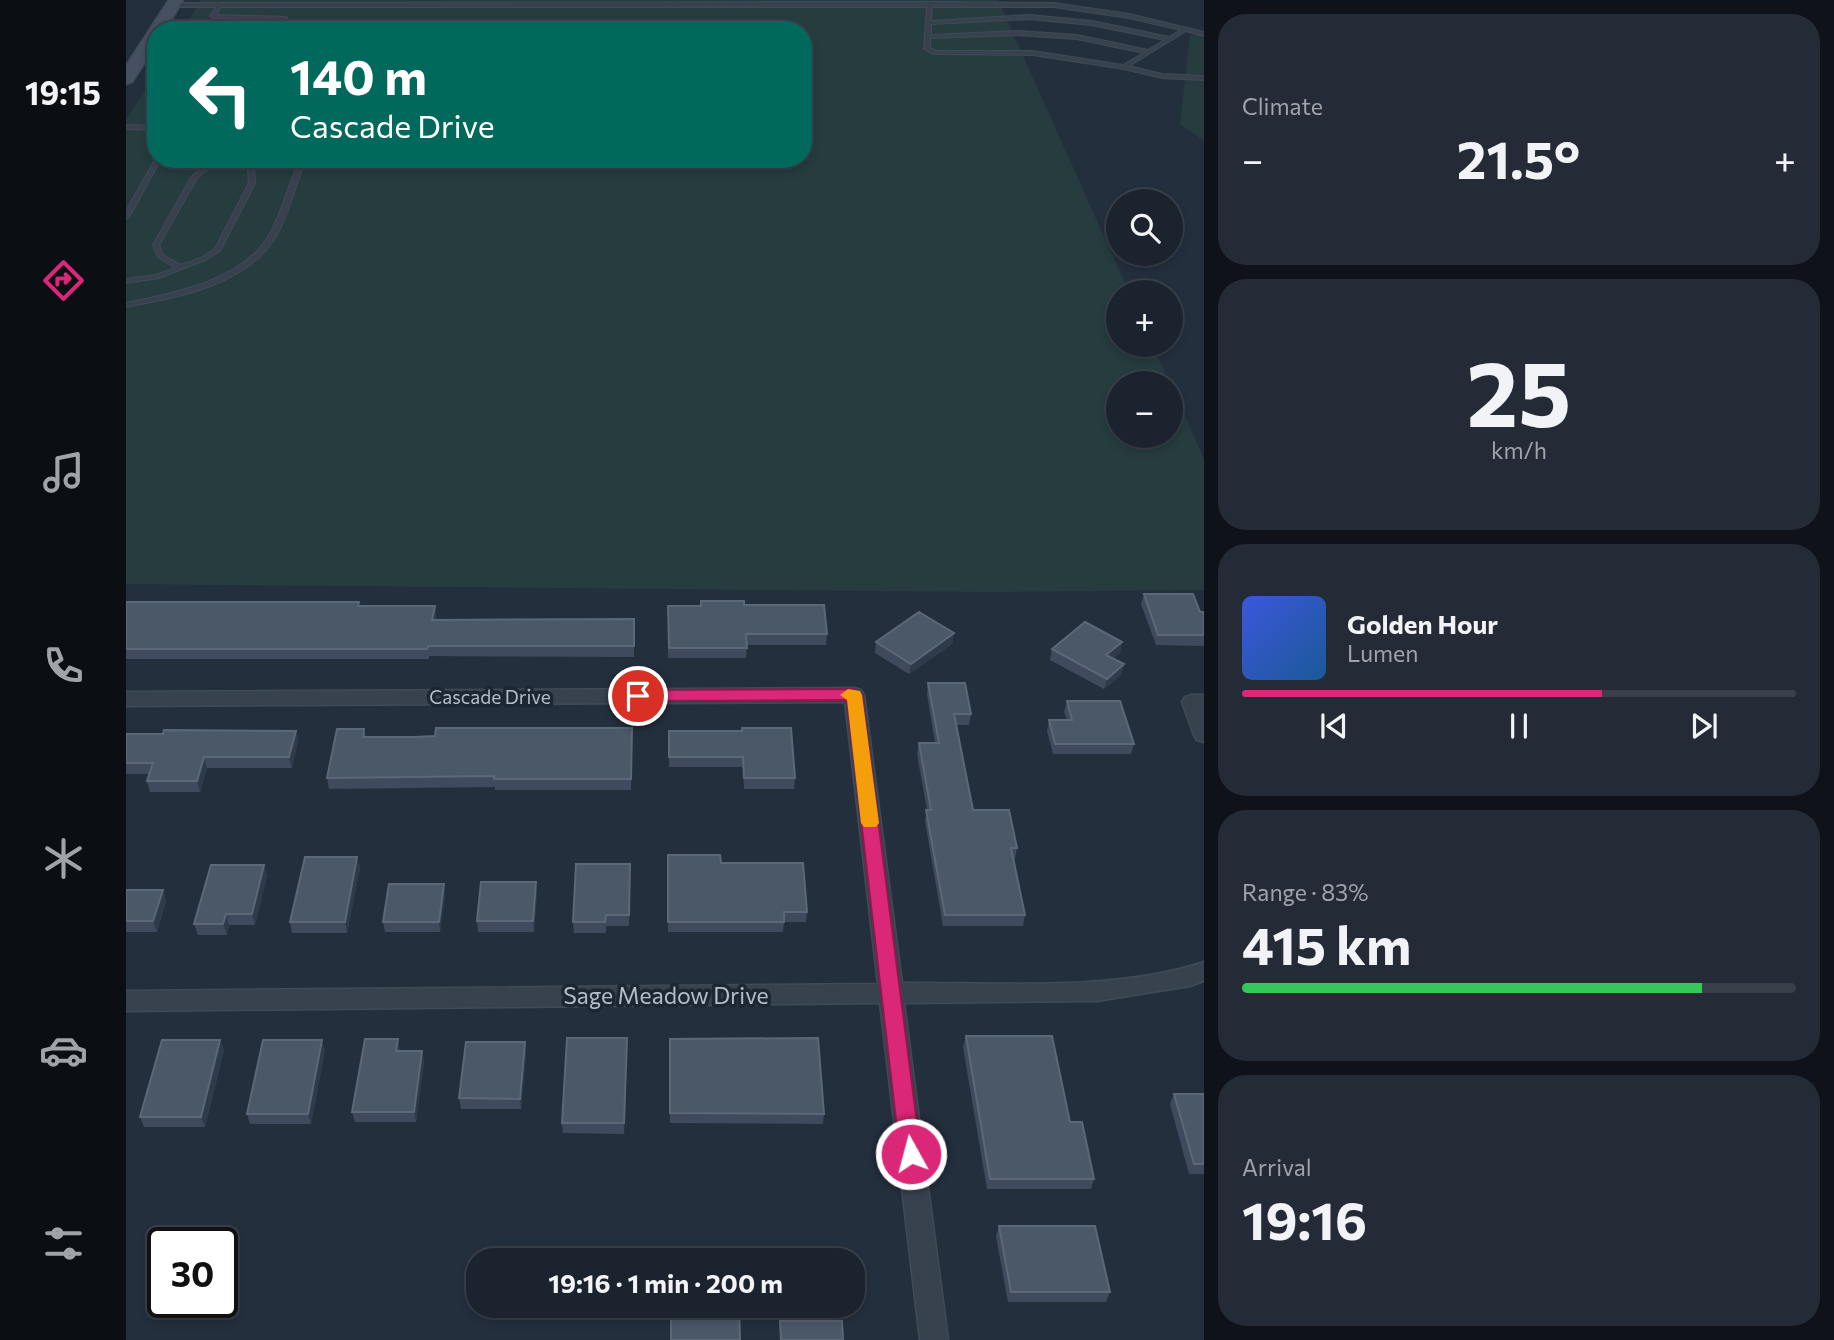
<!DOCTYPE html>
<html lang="en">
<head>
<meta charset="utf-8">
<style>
	:root { --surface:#1b232e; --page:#242b36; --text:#f1f3f6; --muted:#a0a4aa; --line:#39404a; --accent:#db2777 }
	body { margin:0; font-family:Commissioner,sans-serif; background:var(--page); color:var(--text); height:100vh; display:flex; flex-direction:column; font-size:26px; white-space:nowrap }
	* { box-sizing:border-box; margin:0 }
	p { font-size:23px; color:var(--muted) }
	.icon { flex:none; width:38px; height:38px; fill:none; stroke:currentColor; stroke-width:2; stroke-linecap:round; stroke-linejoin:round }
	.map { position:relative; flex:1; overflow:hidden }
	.panel { display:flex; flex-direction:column; gap:14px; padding:14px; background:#0f1319; width:630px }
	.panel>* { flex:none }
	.guide { position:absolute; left:21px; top:21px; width:665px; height:147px; border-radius:28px; box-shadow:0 4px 10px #0003,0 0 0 2px var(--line); background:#00695c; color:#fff; overflow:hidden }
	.fabs { position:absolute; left:980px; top:189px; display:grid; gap:14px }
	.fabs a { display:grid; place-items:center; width:77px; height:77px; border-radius:50%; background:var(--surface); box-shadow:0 4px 10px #0003,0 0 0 2px var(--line); font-size:35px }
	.speed { position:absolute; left:21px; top:1227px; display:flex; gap:14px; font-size:35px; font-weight:700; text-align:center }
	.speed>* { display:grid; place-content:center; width:91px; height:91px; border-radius:50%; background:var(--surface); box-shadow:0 4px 10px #0003,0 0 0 2px var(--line); line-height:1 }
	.speed .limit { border:4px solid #111; border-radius:10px; background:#fff; color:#111 }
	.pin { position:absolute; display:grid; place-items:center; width:60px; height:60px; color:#fff; margin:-30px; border:4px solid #fff; border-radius:50%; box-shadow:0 2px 7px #0007 }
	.me { position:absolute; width:77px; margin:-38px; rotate:353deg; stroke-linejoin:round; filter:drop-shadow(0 0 5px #0008) }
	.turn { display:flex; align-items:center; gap:24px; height:147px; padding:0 28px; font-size:32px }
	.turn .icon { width:91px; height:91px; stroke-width:2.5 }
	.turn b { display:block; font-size:49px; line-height:60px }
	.big { font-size:52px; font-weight:700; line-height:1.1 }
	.panel .card { flex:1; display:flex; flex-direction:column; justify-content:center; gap:10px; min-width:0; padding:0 24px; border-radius:28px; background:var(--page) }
	.panel .dial { align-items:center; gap:0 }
	.dial b { font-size:91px; line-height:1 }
	.song { display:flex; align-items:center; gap:21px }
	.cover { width:84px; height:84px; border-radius:10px; background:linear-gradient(135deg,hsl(230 70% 55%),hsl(210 70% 35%)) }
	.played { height:7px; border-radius:4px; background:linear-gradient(90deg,var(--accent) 65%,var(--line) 65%) }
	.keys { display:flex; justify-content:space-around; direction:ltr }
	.heat { display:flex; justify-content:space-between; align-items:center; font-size:38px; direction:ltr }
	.charge { height:10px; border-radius:5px; background:linear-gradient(90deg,#34c759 83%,var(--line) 0) }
	.trip { position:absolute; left:340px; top:1248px; width:399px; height:70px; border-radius:28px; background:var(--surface); box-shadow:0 4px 10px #0003,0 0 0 2px var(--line); font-weight:700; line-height:70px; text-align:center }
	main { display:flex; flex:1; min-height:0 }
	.menu { display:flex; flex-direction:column; width:126px; justify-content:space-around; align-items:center; background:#0b0e12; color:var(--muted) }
	.menu .icon { width:49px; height:49px }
	.menu .active { color:var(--accent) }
	.menu b { font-size:32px; color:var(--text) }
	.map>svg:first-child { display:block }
	.green { fill:#263c3f }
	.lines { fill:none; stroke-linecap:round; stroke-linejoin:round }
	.lane-casing { stroke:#414a57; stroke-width:2 }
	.street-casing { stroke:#414a57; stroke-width:3 }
	.secondary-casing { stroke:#414a57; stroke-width:3 }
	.lane { fill:#38414e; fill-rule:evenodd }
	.street { fill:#38414e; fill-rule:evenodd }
	.secondary { fill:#465061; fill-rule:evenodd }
	.wall { fill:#3f4b5c }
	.shaded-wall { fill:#2f3b4b }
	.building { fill:#4b5868; stroke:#5c6777; stroke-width:2 }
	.route { fill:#db2777; stroke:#8e194d; stroke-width:2 }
	.slow { fill:#f59e0b }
	.labels { text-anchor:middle; stroke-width:7; stroke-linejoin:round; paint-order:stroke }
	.street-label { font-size:19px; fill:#b4bcc9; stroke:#1d2633 }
	.near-street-label { font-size:23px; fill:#b4bcc9; stroke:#1d2633 }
</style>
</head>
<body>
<main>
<nav class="menu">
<b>19:15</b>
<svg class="icon active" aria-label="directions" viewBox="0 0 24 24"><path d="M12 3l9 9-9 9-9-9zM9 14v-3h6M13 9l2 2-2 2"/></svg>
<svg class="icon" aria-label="music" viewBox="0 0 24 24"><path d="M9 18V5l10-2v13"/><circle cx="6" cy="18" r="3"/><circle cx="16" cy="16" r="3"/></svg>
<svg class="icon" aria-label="phone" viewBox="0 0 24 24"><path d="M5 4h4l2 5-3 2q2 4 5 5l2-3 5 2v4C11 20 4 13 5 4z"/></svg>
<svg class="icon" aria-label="climate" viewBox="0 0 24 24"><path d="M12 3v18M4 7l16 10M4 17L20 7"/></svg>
<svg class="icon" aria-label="car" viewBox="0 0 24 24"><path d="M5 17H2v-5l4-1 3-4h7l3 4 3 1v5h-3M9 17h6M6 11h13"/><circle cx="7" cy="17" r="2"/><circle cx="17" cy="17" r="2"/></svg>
<svg class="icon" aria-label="filters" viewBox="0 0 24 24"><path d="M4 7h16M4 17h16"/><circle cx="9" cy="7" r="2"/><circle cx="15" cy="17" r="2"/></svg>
</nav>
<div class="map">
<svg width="1078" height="1340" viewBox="0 0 1078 1340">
	<rect width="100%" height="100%" fill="#242f3e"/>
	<!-- green -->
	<path class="green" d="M75,0H872L1003,292H992V345H1026L1044,383H992V436H1045V385L1078,459V590L865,592L0,584V120L30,72V159H677V30H56Z
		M1064,35H1078V141L1054,124Z"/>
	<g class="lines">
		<defs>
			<path id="lane" d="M804,2L928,3L1003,14L1078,32V36L1060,31L1003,66L1036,74L1078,76V80L1036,78L998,69L907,55L807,54L798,49L801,7H95L90,15L160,17L161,18L158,20L87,18L84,16L90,7H47L44,5L47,3ZM806,7H928L1003,18L1055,30L1043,37L966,21L903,15L805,21ZM903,19L966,25L1039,40L1022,50L951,35L891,31L805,35V24ZM891,35L951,39L1018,53L997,65L907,51H810L804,48V38Z
				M0,125L30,126V130L0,129Z
				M30,158V159H35L3,217L0,219V211Z
				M98,159H107L82,169L71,178L33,245L37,255L55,265L75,258L89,249L123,183L122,169L108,159H116L128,168L129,183L94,251L79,260L33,278L0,283V279L30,275L49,268L32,257L27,245L66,176L78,167Z
				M164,159H170L175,172C167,194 161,218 149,238C119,286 51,297 0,307V303C47,293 115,281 142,237C154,217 160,193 169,172Z"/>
			<path id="street" d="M728,688L735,690L738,695L776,983C871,982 987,992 1078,962V981L1064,986L971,1001L778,1003L822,1340H794L754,1003L0,1011V991L752,984L719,702L0,706V692Z
				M1066,695H1078V742L1071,740L1068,735L1056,702L1059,697Z"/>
			<path id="secondary" d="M43,0H57L39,30H30V45L6,82L0,84V66Z"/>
		</defs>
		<!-- lane casing -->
		<use href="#lane" class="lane-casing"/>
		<!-- street casing -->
		<use href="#street" class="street-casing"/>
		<!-- secondary casing -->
		<use href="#secondary" class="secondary-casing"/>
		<!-- lane -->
		<use href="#lane" class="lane"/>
		<!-- street -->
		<use href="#street" class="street"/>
		<!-- secondary -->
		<use href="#secondary" class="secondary"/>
	</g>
	<!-- wall -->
	<path class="wall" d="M1018,594L1074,612H1078V646L1030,645L1015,604Z
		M0,602L309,606L310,620L508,619V657L303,656V659H0Z
		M618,605L701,634L700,645H621L620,658H542V606Z
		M828,633L826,644L783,674L749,653L750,642Z
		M996,642L994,653L987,658L998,664L995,675L978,689L924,660L926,649Z
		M802,683L845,714L843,725H831L847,810L891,848L889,859H887L899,915L897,926H817L799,821L801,810L791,754L793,743H809L801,694Z
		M941,701L1008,744L1005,754H927L921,731L923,720H941L938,712Z
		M238,729L240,737L506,738L505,790H369V787L203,789L201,778Z
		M170,731L172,741L166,768H81L74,792H24L21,781L23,774H0V734Z
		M543,731H616L669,778L668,789H618L617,767H543Z
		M542,855L595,863L681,912L680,922H658L657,932H542Z
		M231,857L234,868L221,933H166L164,922Z
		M504,864L503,926H480V933H448L447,922Z
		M138,865L141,876L129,925H103L101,935H72L68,924Z
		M0,890H37L40,901L31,932H0Z
		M411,893L408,932H352L351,921Z
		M319,895L314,932H259L257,922Z
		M840,1036L944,1122L968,1179L965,1189H861L837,1047Z
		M544,1039L698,1114L697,1124L544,1123Z
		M94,1040L98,1050L79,1127H18L14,1117Z
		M399,1042L400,1053L395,1109H335L333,1098Z
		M274,1049V1051H296L298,1062L290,1122H229L226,1112Z
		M501,1049L498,1134L437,1133L436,1123Z
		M199,1050L185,1124H124L121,1114Z
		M1048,1094H1078V1174H1063L1044,1104Z
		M873,1226L984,1292L980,1302H882L870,1236Z"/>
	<!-- shaded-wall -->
	<path class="shaded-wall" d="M309,606L310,616L308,630L306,620Z
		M828,633L826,644L783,674L785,664Z
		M996,642L994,653L978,666L980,655Z
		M998,664L995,675L978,689L981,679Z
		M170,731L172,741L166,768L163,757Z
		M78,757L81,768L74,792L71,781Z
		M231,857L234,868L221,933L219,922Z
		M138,865L141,876L129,925L126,914Z
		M410,882L411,893L408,932L407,921Z
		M318,884L319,895L314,932L313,922Z
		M37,890L40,901L31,932L27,921Z
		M100,914L103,925L101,935L97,924Z
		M272,1039L274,1049L272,1062L270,1051Z
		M94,1040L98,1050L79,1127L75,1117Z
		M196,1040L199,1050L185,1124L182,1114Z
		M399,1042L400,1053L395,1109L394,1099Z
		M296,1051L298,1062L290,1122L288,1112Z"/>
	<!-- building -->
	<path class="building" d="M1018,594H1067L1074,612H1078V635H1032Z
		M575,601H618V605H698L701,634H620L621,648H543L542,606H575Z
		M0,602H233L232,606H309L306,620L508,619V646H302L301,649H0Z
		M793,612L828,633L785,664L750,642Z
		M959,622L996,642L980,655L998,664L981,679L926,649Z
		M802,683H839L845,714H828L847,810H883L891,848H885L899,915H819L800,810H805L793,743H813Z
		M941,701H994L1008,744H929L923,720H946Z
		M310,728H506L505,779H368V776L201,778L211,729H238L237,737H288L309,736Z
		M616,728H665L669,778H618L617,757H543V731H616Z
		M38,730L170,731L163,757H78L71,781H21L27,763H0V734H37Z
		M542,855H594L595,863H677L681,912H658V922H542Z
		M179,857H231L219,922H164Z
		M450,864H504L503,915H480L479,922H447Z
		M85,865H138L126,914H100L97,924H68Z
		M355,882H410L407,921H351Z
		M263,884H318L313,922H257Z
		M0,890H37L27,921H0Z
		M840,1036H926L944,1122H956L968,1179H864Z
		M441,1038H501L498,1123H436Z
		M692,1038L698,1114L544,1113V1039Z
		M239,1039H272L270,1051H296L288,1112H226Z
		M36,1040H94L75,1117H14Z
		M137,1040H196L182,1114H121Z
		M340,1042H399L394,1099L333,1098Z
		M1048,1094H1078V1164H1068Z
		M873,1226H969L984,1292H885Z
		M545,1306H613L614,1340H545Z
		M654,1321H716L717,1340H655Z"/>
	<!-- route -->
	<path class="route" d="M728,689L736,695L795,1154L792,1161L785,1164L777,1161L774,1154L721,700L512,701L504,696L512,690Z"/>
	<!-- slow -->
	<path class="slow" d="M722,689L734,691L736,695L753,823L750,827H738L735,823L721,700L714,695Z"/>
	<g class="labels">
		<!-- street labels -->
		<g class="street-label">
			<text x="364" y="704">Cascade Drive</text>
		</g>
		<!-- near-street labels -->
		<g class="near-street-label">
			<text x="540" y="1004">Sage Meadow Drive</text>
		</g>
	</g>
</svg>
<div class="fabs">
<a><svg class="icon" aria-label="search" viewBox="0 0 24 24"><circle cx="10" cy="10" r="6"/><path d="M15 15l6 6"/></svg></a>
<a>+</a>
<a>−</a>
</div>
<div class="speed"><div class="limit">30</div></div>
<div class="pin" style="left:512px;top:696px;background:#d93025"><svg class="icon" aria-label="arrive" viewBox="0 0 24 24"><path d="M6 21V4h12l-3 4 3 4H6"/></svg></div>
<svg class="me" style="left:785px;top:1154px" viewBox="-20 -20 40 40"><circle r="17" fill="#db2777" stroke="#fff" stroke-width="3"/><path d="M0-11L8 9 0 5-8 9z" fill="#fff"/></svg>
<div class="trip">19:16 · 1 min · 200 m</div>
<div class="guide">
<div class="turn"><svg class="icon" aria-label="left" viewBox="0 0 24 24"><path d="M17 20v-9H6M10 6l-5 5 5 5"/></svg><div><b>140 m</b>Cascade Drive</div></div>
</div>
</div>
<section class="panel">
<div class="card"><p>Climate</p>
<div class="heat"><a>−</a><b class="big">21.5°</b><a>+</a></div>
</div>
<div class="card dial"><b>25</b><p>km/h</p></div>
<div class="card">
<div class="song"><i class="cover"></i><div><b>Golden Hour</b><p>Lumen</p></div></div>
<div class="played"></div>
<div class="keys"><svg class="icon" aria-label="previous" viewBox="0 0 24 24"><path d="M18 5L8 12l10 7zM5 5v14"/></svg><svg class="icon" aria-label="pause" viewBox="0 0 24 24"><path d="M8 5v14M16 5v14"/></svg><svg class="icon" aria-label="next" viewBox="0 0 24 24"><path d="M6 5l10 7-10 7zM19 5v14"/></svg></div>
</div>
<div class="card"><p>Range · 83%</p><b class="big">415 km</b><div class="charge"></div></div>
<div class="card"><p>Arrival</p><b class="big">19:16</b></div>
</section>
</main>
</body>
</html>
